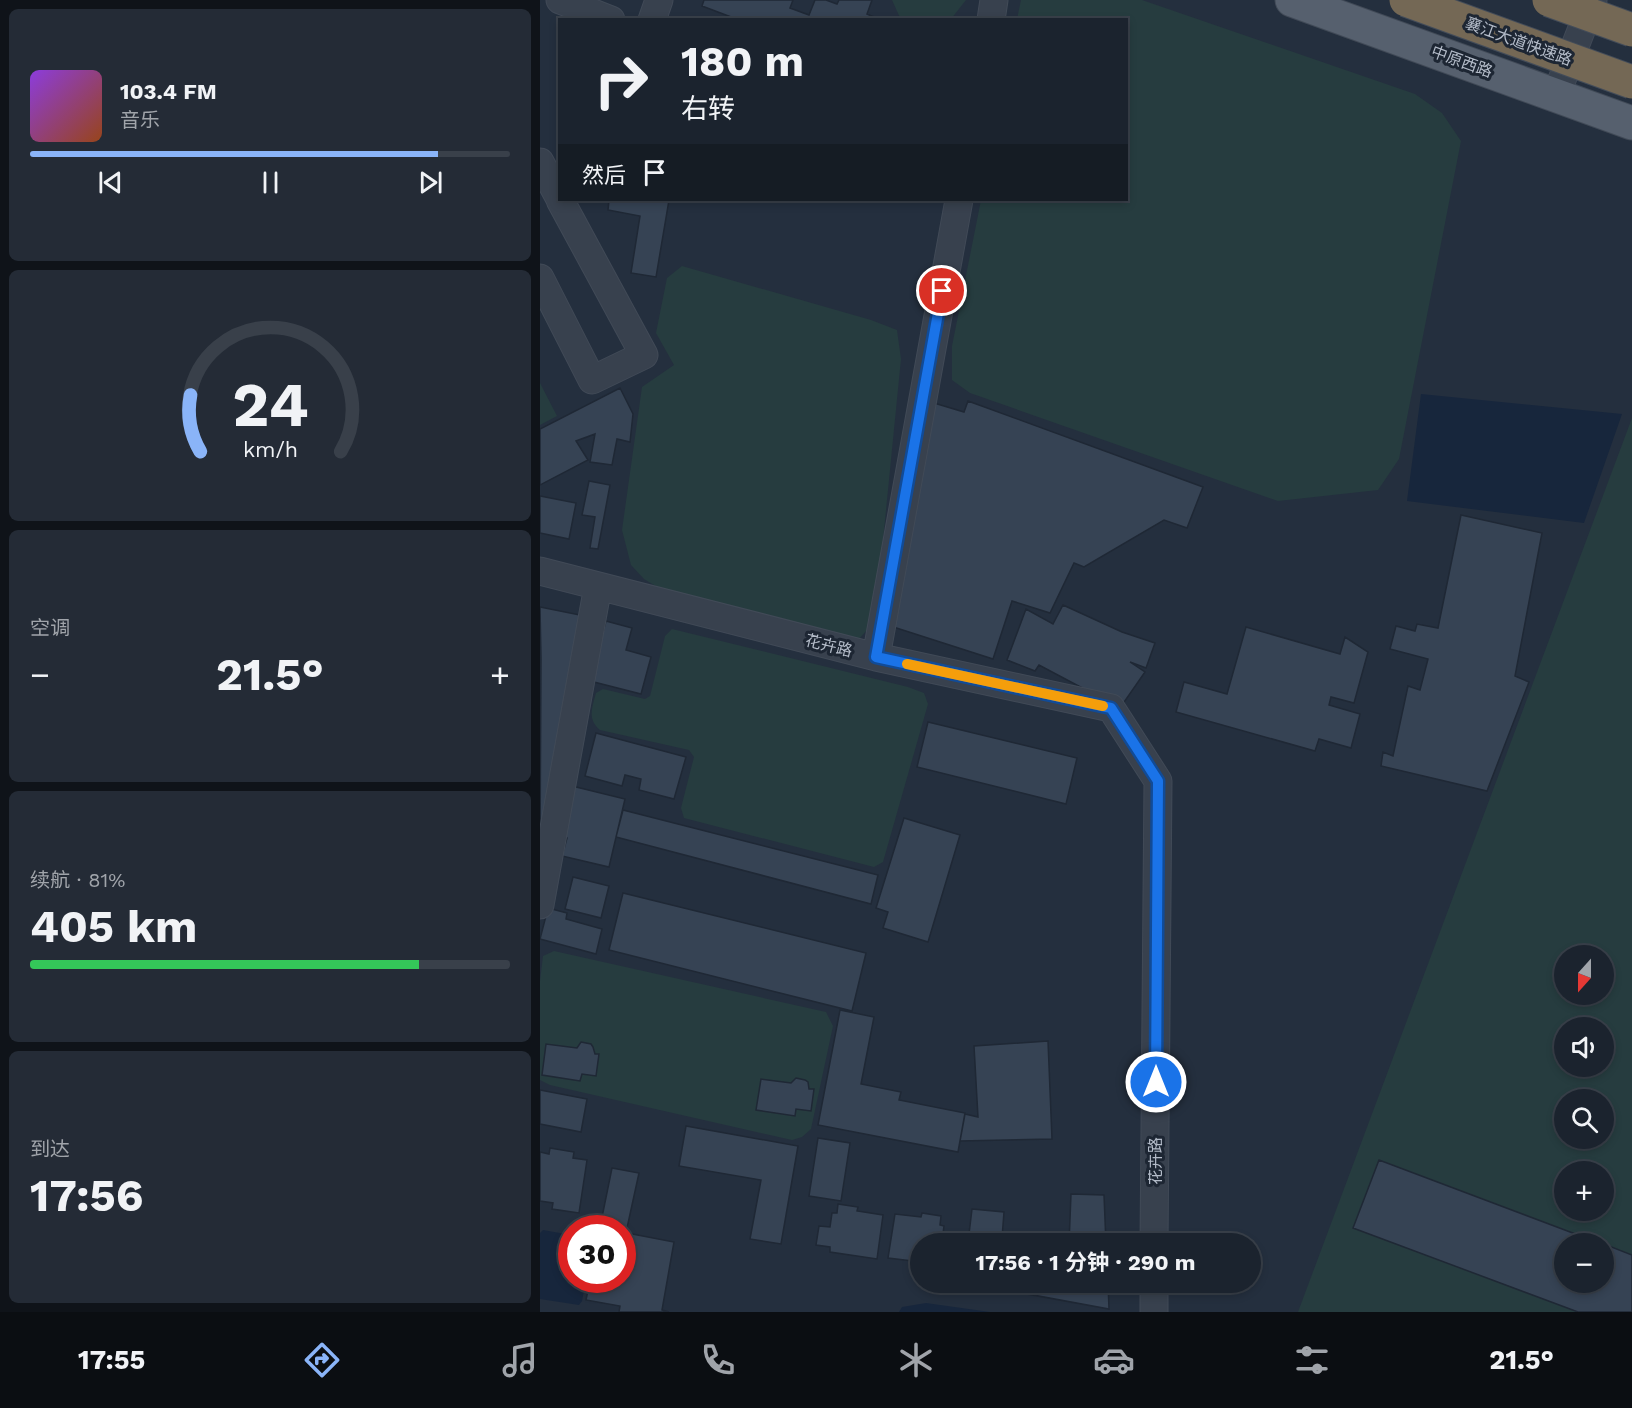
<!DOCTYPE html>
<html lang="zh">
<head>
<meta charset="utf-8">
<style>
	:root { --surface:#1b232e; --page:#242b36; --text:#f1f3f6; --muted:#a0a4aa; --line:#39404a; --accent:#8ab4f8 }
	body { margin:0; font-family:"Work Sans","Noto Sans SC",sans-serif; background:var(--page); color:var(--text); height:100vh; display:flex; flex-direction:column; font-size:22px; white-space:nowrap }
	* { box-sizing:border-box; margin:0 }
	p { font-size:20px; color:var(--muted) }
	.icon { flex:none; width:33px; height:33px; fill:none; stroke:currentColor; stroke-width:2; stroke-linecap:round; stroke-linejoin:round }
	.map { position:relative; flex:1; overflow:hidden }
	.drawer { display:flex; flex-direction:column; gap:9px; padding:9px; background:#0f1319; width:540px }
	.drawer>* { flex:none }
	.hud { position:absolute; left:18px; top:18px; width:570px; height:183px; border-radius:0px; box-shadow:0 3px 9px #0003,0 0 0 2px var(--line); background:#1b232e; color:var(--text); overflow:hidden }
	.needle { width:39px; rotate:201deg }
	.tools { position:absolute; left:1014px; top:945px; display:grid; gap:12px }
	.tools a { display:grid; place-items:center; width:60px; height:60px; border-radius:50%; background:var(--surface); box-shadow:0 3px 9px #0003,0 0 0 2px var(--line); font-size:30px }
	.speed { position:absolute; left:18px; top:1215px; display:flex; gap:12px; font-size:30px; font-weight:700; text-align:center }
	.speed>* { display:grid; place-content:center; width:78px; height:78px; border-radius:50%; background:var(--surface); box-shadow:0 3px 9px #0003,0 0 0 2px var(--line); line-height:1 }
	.speed .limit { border:9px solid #d22; background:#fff; color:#111 }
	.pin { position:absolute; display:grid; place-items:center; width:51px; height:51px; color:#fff; margin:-26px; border:3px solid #fff; border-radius:50%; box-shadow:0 2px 6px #0007 }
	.me { position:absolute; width:66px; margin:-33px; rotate:0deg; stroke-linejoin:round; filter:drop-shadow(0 0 4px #0008) }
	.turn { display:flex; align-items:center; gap:21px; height:126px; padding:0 24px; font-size:27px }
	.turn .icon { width:78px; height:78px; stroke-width:2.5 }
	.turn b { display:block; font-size:42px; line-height:51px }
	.then { display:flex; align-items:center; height:57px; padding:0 24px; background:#0003; gap:12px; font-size:22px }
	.big { font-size:45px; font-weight:700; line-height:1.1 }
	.drawer .tile { flex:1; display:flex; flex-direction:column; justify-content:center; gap:9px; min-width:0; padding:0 21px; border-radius:9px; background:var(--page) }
	.drawer .dial { align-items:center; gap:0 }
	.dial svg { height:156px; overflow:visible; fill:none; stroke:var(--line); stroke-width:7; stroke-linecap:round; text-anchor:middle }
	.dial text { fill:var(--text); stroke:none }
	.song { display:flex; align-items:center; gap:18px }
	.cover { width:72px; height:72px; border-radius:9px; background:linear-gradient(135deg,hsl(270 70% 55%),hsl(20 70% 35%)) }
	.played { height:6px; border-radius:3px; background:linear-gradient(90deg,var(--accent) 85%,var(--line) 85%) }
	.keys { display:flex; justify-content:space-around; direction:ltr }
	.heat { display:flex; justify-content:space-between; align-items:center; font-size:33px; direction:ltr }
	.charge { height:9px; border-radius:4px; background:linear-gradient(90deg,#34c759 81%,var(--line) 0) }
	.trip { position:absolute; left:370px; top:1233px; width:351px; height:60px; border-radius:30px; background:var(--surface); box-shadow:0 3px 9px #0003,0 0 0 2px var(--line); font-weight:700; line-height:60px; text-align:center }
	.tabs { display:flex; height:96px; justify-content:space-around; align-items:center; background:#0b0e12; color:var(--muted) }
	.tabs .icon { width:42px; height:42px }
	.tabs .on { color:var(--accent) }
	.tabs b { font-size:27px; color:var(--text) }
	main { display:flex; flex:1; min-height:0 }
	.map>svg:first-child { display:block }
	.green { fill:#263c3f; fill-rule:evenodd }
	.water { fill:#17263c }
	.building { fill:#364354; stroke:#1f2835; stroke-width:1.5 }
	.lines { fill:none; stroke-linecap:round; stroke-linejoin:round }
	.minor-casing { stroke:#414a57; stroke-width:29 }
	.major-casing { stroke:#414a57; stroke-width:35 }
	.minor { stroke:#38414e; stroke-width:27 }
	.major { stroke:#56606e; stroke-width:33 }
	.highway-bridge-casing { stroke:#434c59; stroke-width:35; stroke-linecap:butt }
	.highway-bridge { stroke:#746855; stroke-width:33 }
	.route-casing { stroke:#114b97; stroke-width:15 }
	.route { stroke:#1a73e8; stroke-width:10 }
	.slow { stroke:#f59e0b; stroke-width:10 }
	.labels { text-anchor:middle; stroke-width:6; stroke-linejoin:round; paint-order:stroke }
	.street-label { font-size:16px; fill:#b4bcc9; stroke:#1d2633 }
</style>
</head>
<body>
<main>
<section class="drawer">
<div class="tile">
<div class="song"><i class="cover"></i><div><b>103.4 FM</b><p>音乐</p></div></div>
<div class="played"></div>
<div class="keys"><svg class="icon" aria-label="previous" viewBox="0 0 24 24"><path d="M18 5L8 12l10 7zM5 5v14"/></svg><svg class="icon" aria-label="pause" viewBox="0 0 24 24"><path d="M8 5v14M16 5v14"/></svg><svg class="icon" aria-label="next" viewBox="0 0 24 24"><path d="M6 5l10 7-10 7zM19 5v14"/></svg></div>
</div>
<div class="tile dial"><svg viewBox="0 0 100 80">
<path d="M14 69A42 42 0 1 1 86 69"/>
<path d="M14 69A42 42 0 0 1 9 40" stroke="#8ab4f8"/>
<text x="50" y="56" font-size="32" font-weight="700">24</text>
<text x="50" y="72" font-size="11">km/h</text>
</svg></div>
<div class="tile"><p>空调</p>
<div class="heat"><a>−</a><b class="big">21.5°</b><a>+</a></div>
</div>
<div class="tile"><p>续航 · 81%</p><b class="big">405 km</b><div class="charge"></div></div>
<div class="tile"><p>到达</p><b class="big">17:56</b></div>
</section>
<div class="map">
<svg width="1092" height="1312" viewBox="0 0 1092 1312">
	<rect width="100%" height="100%" fill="#242f3e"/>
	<!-- green -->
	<path class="green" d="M352,0H426L411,19L361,20Z
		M481,0H602L875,94L902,113L921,141L859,459L838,490L738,501L430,393L412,380V346L441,200H586V20L477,19Z
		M142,266L331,320L357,330L361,359L335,621L319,639L137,599L104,579L91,565L82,530L102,387L134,365L116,333L127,278Z
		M0,383L17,416L0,425Z
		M1092,418V1312H758ZM1024,956H1064V994H1024ZM1024,1028H1064V1066H1024ZM1024,1100H1064V1138H1024ZM1024,1172H1064V1210H1024ZM1024,1244H1064V1282H1024Z
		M132,629L368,687L384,693L388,704L343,862L334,867L144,818L141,808L154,757L149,750L60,730C47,719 52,708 56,693L63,689L105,699L110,696L125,636Z
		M14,951L286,1012L293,1026L271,1129L262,1137L252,1140L10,1085L0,1080V981L3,956Z"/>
	<!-- water -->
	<path class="water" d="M881,394L1082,414L1044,523L867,501Z
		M3,1230L31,1235L32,1280H46L42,1301L39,1305L0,1299V1233Z
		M386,1303L450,1312H359L362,1307Z"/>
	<!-- building -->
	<path class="building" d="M164,0H253L250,8L269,15L275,0H286L297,4L299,0H332L327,14L341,20H199L162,6Z
		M69,200H129L116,277L91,273L100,216L68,210Z
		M80,388L93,414L90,442L77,439L72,465L50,462L55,434L36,441L48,460L0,485V429Z
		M428,401L663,487L647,528L624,520L544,567L534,563L510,613L472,601L453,659L344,624L394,403L424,412Z
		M49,481L70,485L58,549L50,548L55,517L42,515Z
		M0,496L36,503L29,539L0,533Z
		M921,515L1002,533L975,676L989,682L947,791L841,766L843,752L853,756L868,686L880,690L888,659L850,649L856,626L875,631L877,624L898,628Z
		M523,605L582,632L615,643L606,668L590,662L605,672L580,708L499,665L495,671L467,660L486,609L513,624Z
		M0,607L45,616L0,852L1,658Z
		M66,621L92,628L86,650L111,657L101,694L50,681Z
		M706,627L800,654L805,637L828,652L814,703L791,697L789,705L820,714L811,748L779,739L775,751L636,712L644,682L687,694Z
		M388,722L537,758L526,804L377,767Z
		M56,733L146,757L134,799L99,790L101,779L85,775L82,786L45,776Z
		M28,785L85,799L69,867L22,856L27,838L16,835Z
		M83,810L338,875L331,904L76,837Z
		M364,818L420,835L388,942L343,928L348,912L336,908Z
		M33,877L69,886L61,918L25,909Z
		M83,893L326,953L312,1011L69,950Z
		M8,908L27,913L26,919L62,929L56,954L0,939Z
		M300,1010L334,1017L321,1084L361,1092L359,1100L425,1113L418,1152L278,1125Z
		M508,1041L512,1139L420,1141L425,1114L438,1117L434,1046Z
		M41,1042L51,1044L53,1047L55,1054H59L56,1076L42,1074L40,1081L2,1075L6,1044L37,1048Z
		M256,1078L265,1080L268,1082L269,1089H274L271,1111L256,1109L255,1116L216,1110L221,1079L251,1083Z
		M0,1090L47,1099L41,1132L0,1124Z
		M146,1126L258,1146L241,1244L210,1239L221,1180L139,1166Z
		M278,1138L310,1143L301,1201L269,1196Z
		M10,1148L34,1152L33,1158L47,1160L39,1213L12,1209L13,1203L0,1201V1152L9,1154Z
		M839,1160L1062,1244H1024V1282H1064V1244L1092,1255V1312H1038L813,1228Z
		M72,1168L99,1173L87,1228L61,1222Z
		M531,1194L564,1195L566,1244H529Z
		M298,1204L318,1207L317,1211L343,1215L337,1259L290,1252V1247L276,1245L279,1226L290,1227L292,1213H297Z
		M432,1209L464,1212L462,1238H456L455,1244H418L419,1234H429Z
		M382,1213L401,1216L400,1225L404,1226L402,1241L414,1244H381V1262L348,1258L355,1214L381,1217Z
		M82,1232L134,1242L122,1310L129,1312H79L80,1306L46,1300L50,1280H82Z
		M417,1282H451V1286Z
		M455,1282L490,1287V1282H568L569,1309L455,1288Z"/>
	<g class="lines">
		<defs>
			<path id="minor" d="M20,0L71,20
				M112,20L119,0
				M451,20L454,0
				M1016,95L1053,0
				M0,162L20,199
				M0,278L52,380L104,355L20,200
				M0,571L336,657L571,708L618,781L614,1244
				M336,657L419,200
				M0,905L58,586
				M614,1312V1282"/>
			<path id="major" d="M752,0L1092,123"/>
		</defs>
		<!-- minor casing -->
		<use href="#minor" class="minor-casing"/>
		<!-- major casing -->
		<use href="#major" class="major-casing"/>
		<!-- minor -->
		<use href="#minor" class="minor"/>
		<!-- major -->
		<use href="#major" class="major"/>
		<defs>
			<path id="highway-bridge" d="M866,0L1092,82
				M1009,0L1092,30"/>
		</defs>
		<!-- highway-bridge casing -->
		<use href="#highway-bridge" class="highway-bridge-casing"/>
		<!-- highway-bridge -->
		<use href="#highway-bridge" class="highway-bridge"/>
	</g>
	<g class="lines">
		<defs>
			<path id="route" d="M402,291L336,657L571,708L618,781L616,1082"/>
		</defs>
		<!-- route casing -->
		<use href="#route" class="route-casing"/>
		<!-- route -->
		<use href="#route" class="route"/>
		<!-- slow -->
		<path class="slow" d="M367,664L563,706"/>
	</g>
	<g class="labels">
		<!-- street labels -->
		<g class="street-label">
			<text transform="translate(979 41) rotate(20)" y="6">襄江大道快速路</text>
			<text transform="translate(922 61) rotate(20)" y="6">中原西路</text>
			<text transform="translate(289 645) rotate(14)" y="6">花卉路</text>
			<text transform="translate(615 1161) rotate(-90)" y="6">花卉路</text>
		</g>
	</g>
</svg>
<div class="tools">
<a><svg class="needle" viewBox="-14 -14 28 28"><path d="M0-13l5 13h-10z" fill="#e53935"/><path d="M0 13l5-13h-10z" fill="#a0a4aa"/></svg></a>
<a><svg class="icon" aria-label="sound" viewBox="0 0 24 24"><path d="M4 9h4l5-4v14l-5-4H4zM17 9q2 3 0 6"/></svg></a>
<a><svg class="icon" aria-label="search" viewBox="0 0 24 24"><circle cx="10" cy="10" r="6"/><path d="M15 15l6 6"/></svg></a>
<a>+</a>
<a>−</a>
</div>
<div class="speed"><div class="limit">30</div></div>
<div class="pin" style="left:402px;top:291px;background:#d93025"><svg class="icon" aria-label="arrive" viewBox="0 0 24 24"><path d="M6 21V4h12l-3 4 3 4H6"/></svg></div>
<svg class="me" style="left:616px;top:1082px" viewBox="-20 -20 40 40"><circle r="17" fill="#1a73e8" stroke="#fff" stroke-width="3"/><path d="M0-11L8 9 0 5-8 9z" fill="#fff"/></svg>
<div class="trip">17:56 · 1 分钟 · 290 m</div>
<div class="hud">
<div class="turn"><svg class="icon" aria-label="right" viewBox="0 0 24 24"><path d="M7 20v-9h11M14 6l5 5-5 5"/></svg><div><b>180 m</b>右转</div></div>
<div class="then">然后<svg class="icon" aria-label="arrive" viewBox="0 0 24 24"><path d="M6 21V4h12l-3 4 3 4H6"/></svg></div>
</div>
</div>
</main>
<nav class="tabs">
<b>17:55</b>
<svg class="icon on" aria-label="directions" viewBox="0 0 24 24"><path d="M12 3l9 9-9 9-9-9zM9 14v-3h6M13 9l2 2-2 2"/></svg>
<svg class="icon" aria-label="music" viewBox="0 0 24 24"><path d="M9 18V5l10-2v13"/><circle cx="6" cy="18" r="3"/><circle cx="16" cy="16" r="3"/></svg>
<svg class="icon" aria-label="phone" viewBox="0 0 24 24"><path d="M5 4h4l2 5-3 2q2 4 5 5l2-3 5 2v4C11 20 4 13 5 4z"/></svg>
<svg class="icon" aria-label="climate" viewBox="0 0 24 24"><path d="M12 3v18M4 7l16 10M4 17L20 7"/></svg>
<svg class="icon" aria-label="car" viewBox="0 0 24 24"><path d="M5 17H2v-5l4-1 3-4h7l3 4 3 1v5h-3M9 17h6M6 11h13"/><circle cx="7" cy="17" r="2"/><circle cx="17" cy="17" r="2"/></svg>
<svg class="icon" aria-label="filters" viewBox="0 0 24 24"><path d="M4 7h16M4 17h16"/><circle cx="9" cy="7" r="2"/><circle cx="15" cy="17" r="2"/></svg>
<b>21.5°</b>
</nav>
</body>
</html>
